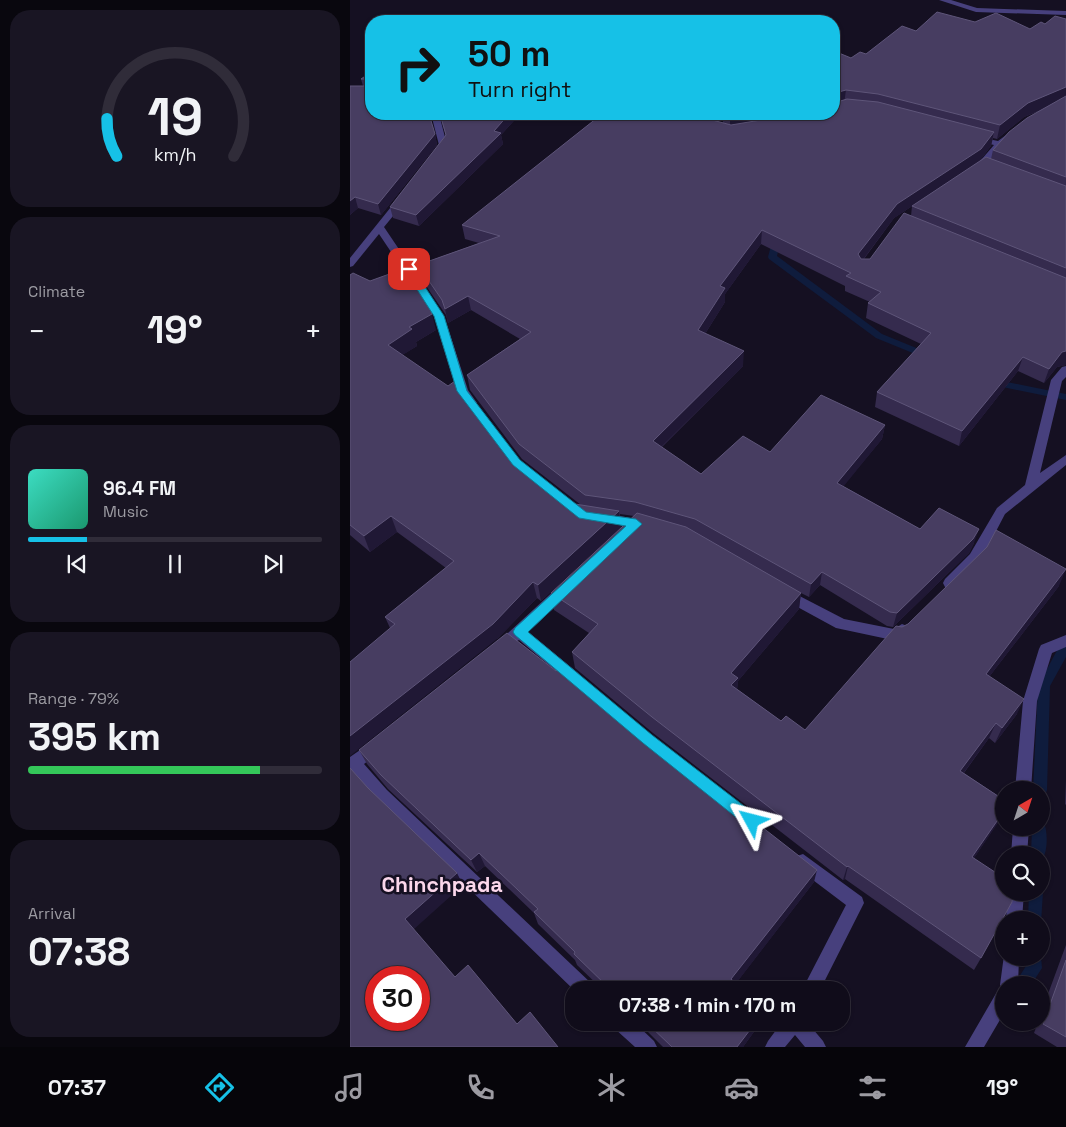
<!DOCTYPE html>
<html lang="en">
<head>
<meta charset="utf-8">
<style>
	:root { --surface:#100c1a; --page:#191523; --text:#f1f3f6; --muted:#9c9ba2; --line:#302c39; --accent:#16c1e7 }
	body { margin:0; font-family:"Space Grotesk",sans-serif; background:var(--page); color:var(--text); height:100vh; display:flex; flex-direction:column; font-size:19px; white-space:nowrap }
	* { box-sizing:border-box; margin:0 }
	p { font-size:16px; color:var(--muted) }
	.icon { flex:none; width:28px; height:28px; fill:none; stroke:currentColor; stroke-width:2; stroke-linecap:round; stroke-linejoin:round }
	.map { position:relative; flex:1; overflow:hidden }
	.sheet { display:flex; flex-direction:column; gap:10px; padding:10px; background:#09070e; width:350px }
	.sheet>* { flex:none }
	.banner { position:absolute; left:15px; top:15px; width:475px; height:105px; border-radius:20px; box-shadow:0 1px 4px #0004,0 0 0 1px var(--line); background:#16c1e7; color:#111; overflow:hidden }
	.needle { width:32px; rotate:39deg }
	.buttons { position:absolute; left:645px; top:781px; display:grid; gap:10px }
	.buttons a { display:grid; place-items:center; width:55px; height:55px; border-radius:50%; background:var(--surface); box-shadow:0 1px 4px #0004,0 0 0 1px var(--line); font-size:25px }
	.speed { position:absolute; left:15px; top:966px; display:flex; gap:10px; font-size:25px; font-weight:700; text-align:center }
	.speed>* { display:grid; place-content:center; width:65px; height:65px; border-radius:50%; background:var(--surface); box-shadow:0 1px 4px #0004,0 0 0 1px var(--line); line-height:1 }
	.speed .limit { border:8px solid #d22; background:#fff; color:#111 }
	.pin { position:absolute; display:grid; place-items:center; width:42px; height:42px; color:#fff; margin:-21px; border-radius:10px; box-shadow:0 2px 8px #0006 }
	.me { position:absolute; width:55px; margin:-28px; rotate:308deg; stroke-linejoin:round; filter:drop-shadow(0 0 4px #0008) }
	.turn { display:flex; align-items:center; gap:18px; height:105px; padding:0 20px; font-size:22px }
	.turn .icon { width:65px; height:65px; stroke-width:2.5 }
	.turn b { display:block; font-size:35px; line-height:42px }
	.big { font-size:38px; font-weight:700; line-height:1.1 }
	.sheet .card { flex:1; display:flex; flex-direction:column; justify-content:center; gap:8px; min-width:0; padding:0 18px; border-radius:20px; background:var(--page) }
	.sheet .dial { align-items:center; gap:0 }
	.dial svg { height:130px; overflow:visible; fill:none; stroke:var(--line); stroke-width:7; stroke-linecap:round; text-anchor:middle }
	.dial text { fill:var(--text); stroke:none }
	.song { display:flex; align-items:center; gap:15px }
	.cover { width:60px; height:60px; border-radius:8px; background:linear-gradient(135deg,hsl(170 70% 55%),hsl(160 70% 35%)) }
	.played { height:5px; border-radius:2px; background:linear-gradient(90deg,var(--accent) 20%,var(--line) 20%) }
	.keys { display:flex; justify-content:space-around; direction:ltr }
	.heat { display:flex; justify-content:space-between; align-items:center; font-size:28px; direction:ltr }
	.charge { height:8px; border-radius:4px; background:linear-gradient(90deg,#34c759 79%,var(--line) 0) }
	.trip { position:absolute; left:215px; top:981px; width:285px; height:50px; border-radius:20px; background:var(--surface); box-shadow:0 1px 4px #0004,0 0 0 1px var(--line); font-weight:700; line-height:50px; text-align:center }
	.menu { display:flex; height:80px; justify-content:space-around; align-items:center; background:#06050a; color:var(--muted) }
	.menu .icon { width:35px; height:35px }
	.menu .current { color:var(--accent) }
	.menu b { font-size:22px; color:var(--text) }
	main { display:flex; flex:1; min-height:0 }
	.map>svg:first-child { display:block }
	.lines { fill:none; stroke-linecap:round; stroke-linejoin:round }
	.stream { fill:#0f1c3d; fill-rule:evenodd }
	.minor { fill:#47407d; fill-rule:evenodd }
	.wall { fill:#352b4e; fill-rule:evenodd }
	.shaded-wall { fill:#201835 }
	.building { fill:#473d61; stroke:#5e5579; fill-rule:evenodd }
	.route { fill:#16c1e7; stroke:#0e7d96 }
	.labels { text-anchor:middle; stroke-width:5; stroke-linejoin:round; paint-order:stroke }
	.near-neighbourhood-label { font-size:21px; font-weight:bold; fill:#fbd7eb; stroke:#151022 }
</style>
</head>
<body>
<main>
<section class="sheet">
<div class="card dial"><svg viewBox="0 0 100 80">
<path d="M14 69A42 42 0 1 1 86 69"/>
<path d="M14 69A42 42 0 0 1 8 46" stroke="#16c1e7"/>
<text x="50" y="56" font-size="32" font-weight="700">19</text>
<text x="50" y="72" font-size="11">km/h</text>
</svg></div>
<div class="card"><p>Climate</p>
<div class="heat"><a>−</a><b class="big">19°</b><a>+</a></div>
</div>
<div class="card">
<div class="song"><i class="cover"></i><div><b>96.4 FM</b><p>Music</p></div></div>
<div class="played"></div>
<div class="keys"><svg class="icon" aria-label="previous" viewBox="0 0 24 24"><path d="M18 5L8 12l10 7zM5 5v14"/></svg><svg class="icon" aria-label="pause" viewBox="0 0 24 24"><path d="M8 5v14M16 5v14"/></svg><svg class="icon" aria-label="next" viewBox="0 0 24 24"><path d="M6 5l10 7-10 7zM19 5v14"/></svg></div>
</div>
<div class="card"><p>Range · 79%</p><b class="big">395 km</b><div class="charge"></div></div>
<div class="card"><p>Arrival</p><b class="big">07:38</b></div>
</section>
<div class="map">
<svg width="716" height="1047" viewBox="0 0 716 1047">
	<rect width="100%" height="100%" fill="#151022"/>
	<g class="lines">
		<!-- stream -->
		<path class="stream" d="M427,235L431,238L427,256L532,334L581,354L583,356L581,358H575L526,338L419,259L418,257L423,238Z
			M642,379L716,394V400L638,384L637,382L638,380Z
			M716,640V657L700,686L697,790L695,795L691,796V790H683L688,686L712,641Z
			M691,822L694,823C698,832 698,854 691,861V855H681L682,828H691Z
			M691,887L693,892L691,923V920H678L679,892H691Z
			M691,957L692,968L681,985H664L676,966L677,958Z"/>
		<!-- minor -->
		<path class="minor" d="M589,0H601L627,8L716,11V15L626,12Z
			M81,114H89L97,145L88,157L85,158L81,155L89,145Z
			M663,130L667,133L666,135C662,138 657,141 653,145C644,153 637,174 624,172V168L644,145L624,140V136L648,141Z
			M52,196L57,199L34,227L94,316L118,390L127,403L125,406H117L107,391L84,316L29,234L3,266L0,267V258L49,197Z
			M716,366V377L712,381L690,473L716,455V465L655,514L630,562L605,587L600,588L595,587L593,583L595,579L620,554L647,508L675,485L701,380L712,367Z
			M253,513L292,520L296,522L298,525L296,528L292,530L249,521L247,518L249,515Z
			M214,585L219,586L221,590L219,594L178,632L228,673L230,677L228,681L223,683L218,681L169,640L163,643L158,641L156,637L158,633L209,586Z
			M436,589L494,619L544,629L552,624L557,626L559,630L552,639L547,641L486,628L431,598L429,594L431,590Z
			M716,635V647L702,653L687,701L681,790H665L673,701L689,649L691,645Z
			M26,739L31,741L33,746L31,751L14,764L37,790L242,984L245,990H224L27,800L3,773L0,774V757Z
			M663,828H679L677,855H661Z
			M453,854L512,897L514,903L470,990H452L496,905L447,868L445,862L447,856Z
			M658,892H674L672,920H656Z
			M654,955V958H669L668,985H654V1013L634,1047H615L648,990L652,988L650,985Z
			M261,1022H284L304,1041L307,1047H285L264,1028Z
			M432,1022H457L473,1041L476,1047H455L445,1035L435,1047H415L418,1041Z"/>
	</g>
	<!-- wall -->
	<path class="wall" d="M716,19V365L707,367L694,383L668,371L609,446L525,407L527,392L571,344L516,318L518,303L520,302L495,291V286L411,244L375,294V302L355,334L393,366L312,447L351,474L420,452L535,425L532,439L493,486L570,529L624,543L619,553L543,627L537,626L470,585L459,597L451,593L449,609L388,681L387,689L431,721L455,730L552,627L709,586L639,677L667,714L645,743L639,738L614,773L654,800V813L624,858L631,958L624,970L495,879L493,880L303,733L225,668L222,652L239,633L204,610L201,593L284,516L270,514L271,527L191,601L187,598L147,639L40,628L35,617L96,568L47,532L20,552L0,535V275L86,330L66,342L67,346L52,355L158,452L225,504L231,505L172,459L120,390L117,375L170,339L121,310L98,323L96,315L72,280L68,265L129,243L115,239L112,225L373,123V114H484L501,58L516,54L566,31L625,22L680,29L695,24ZM692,110L643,150L641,159L562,206L561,216L520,259H514L544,218L628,163L641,146L643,138L647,139L674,117Z
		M21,72L85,134L87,145L31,215L8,208L0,215L13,86L11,79Z
		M89,114H170L151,135L153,144L69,226L43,218L40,207L96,136Z
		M9,750L464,882L386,983L394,990H253L227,965L225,960L188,924L184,913L135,866L127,872L38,789L17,764Z
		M716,780V804L715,805Z
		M716,945V1047H707L684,1033L688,1022H691V1013Z
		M288,1022H411L393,1047H313Z"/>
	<!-- shaded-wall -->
	<path class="shaded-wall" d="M716,87V99L674,117L647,139L650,125L678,103Z
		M496,90L494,104L484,107V97L485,93Z
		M159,114H170L151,135L153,144L69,226L66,215Z
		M389,114H465L380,129V115Z
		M644,132L641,146L628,163L544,218L506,269L508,254L547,204Z
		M85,134L87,145L31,215L28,204Z
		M5,197L8,208L0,215V201Z
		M412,230L411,244L375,294V302L348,345V330L370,286Z
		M118,296L121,310L98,323L95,309Z
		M82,314L86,330L66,342L67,346L43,361L38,345L59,327Z
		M394,351L393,366L303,455V441Z
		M716,351V365L707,367L694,383L699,369L712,352Z
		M673,357L668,371L609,446L612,431Z
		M535,425L532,439L485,497L487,483Z
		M269,511L271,527L191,601L188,585Z
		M41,516L47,532L20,552L14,536Z
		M629,529L624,543L619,553L543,627L547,613Z
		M716,569L709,586L629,690L636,674Z
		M472,572L470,585L459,597L461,584Z
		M183,582L187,598L147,639L0,756V736Z
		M451,593L449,609L388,681L387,693L381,700V673Z
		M674,699L667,714L645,743L652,728Z
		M646,723L639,738L604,786L610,771Z
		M654,811V813L652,817L616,870L622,857Z
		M129,853L135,866L127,872L121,860Z
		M498,866L495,879L493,880L497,867Z
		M467,870L464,882L381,990V979Z
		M107,873L113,885L63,930L55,919Z
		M406,1022H411L393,1047H387Z"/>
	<!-- building -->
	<path class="building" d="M587,12L625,22L646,13L680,29L691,22L695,24L705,16L716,19V87L678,103L650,125L528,94L496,90L485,93L484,97V51L501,58L510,52L516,54L552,26L566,31Z
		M21,72V114H79L85,134L28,204L5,197L0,201V86H20V79H11Z
		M716,96V177L643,150L659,132L677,118Z
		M497,99L528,102L644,132L631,149L547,204L508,254L511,259H520L554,213L716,278V351L712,352L699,369L673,357L612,431L527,392L581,333L518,303L531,292L496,276L501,273L412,230L370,286L375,288L348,330L394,351L303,441L351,474L393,436L420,452L471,395L535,425L487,483L570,529L589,508L629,529L623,539L547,613L540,612L472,572L461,584L345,519L285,502L235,495L169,444L117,375L181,332L118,296L95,309L92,300L68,265L150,236L112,225L252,114H340L381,125L447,114H484V103Z
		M90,114H159L144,131L151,133L66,215L40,207L96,135Z
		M375,114H389L380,115Z
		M636,157L716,186V268L562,206Z
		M56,268L78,301L82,314L59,327L62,329L38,345L98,386L105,381L158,452L225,504L269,511L188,585L183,582L143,624L0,736V662L45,624L35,617L104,561L41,516L14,536L0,525V275L3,273L20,281Z
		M287,513L336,527L451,593L381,673L388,678L381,685L431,721L436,716L455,730L546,626L552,627L558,624L637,547L646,530L716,569L636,674L674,699L652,728L646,723L610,771L654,800V811L622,857L654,878V892H663L662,902L631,958L498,866L497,867L302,717L222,652L248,624L201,593Z
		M157,633L206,671L211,665L289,731L467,870L381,979L394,990H261L224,954L225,952L184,912L188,909L129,853L121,860L31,775L9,750Z
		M0,768L18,788L107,873L55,919L105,977L118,965L167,1024L180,1012L208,1047H0ZM26,978H69V1020H26Z
		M716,960V1037L693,1024Z
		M296,1022H406L387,1047H322Z"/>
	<!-- route -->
	<path class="route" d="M59,266L62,267L94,316L117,391L170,460L236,512L286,519L292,524L178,632L302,735L407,816L409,821L407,826L402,828L397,826L293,743L165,635L163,632L165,628L276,526L229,518L163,465L107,391L84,316L54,269Z"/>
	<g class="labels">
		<!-- near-neighbourhood labels -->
		<g class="near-neighbourhood-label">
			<text x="92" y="892">Chinchpada</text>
		</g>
	</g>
</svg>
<div class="buttons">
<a><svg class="needle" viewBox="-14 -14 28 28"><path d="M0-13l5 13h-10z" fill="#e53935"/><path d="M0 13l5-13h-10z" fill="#9c9ba2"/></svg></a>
<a><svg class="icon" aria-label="search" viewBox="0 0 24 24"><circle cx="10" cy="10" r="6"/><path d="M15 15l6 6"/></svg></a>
<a>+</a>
<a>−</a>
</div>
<div class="speed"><div class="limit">30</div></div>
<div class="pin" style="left:59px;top:269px;background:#d93025"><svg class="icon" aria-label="arrive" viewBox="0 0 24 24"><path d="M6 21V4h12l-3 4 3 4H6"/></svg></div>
<svg class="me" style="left:402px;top:821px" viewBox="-20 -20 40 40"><path d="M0-17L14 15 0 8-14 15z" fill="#16c1e7" stroke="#fff" stroke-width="4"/></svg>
<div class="trip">07:38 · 1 min · 170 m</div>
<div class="banner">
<div class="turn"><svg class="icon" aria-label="right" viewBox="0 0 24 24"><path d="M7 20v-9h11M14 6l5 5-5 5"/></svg><div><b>50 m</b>Turn right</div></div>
</div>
</div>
</main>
<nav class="menu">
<b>07:37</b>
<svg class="icon current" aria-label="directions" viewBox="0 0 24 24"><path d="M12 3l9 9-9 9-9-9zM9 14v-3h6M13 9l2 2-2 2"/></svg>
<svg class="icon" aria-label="music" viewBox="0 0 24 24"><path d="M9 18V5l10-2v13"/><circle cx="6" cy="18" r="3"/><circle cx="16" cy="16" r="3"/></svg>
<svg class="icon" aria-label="phone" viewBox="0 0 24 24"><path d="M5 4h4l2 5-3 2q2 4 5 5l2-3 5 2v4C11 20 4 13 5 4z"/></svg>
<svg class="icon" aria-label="climate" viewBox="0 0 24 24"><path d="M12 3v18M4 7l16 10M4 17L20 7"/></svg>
<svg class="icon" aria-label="car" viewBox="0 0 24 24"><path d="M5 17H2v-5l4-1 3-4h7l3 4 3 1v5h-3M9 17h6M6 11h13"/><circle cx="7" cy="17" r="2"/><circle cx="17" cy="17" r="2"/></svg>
<svg class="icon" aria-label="filters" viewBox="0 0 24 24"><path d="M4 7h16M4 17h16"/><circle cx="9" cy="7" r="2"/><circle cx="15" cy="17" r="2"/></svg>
<b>19°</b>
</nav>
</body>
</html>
